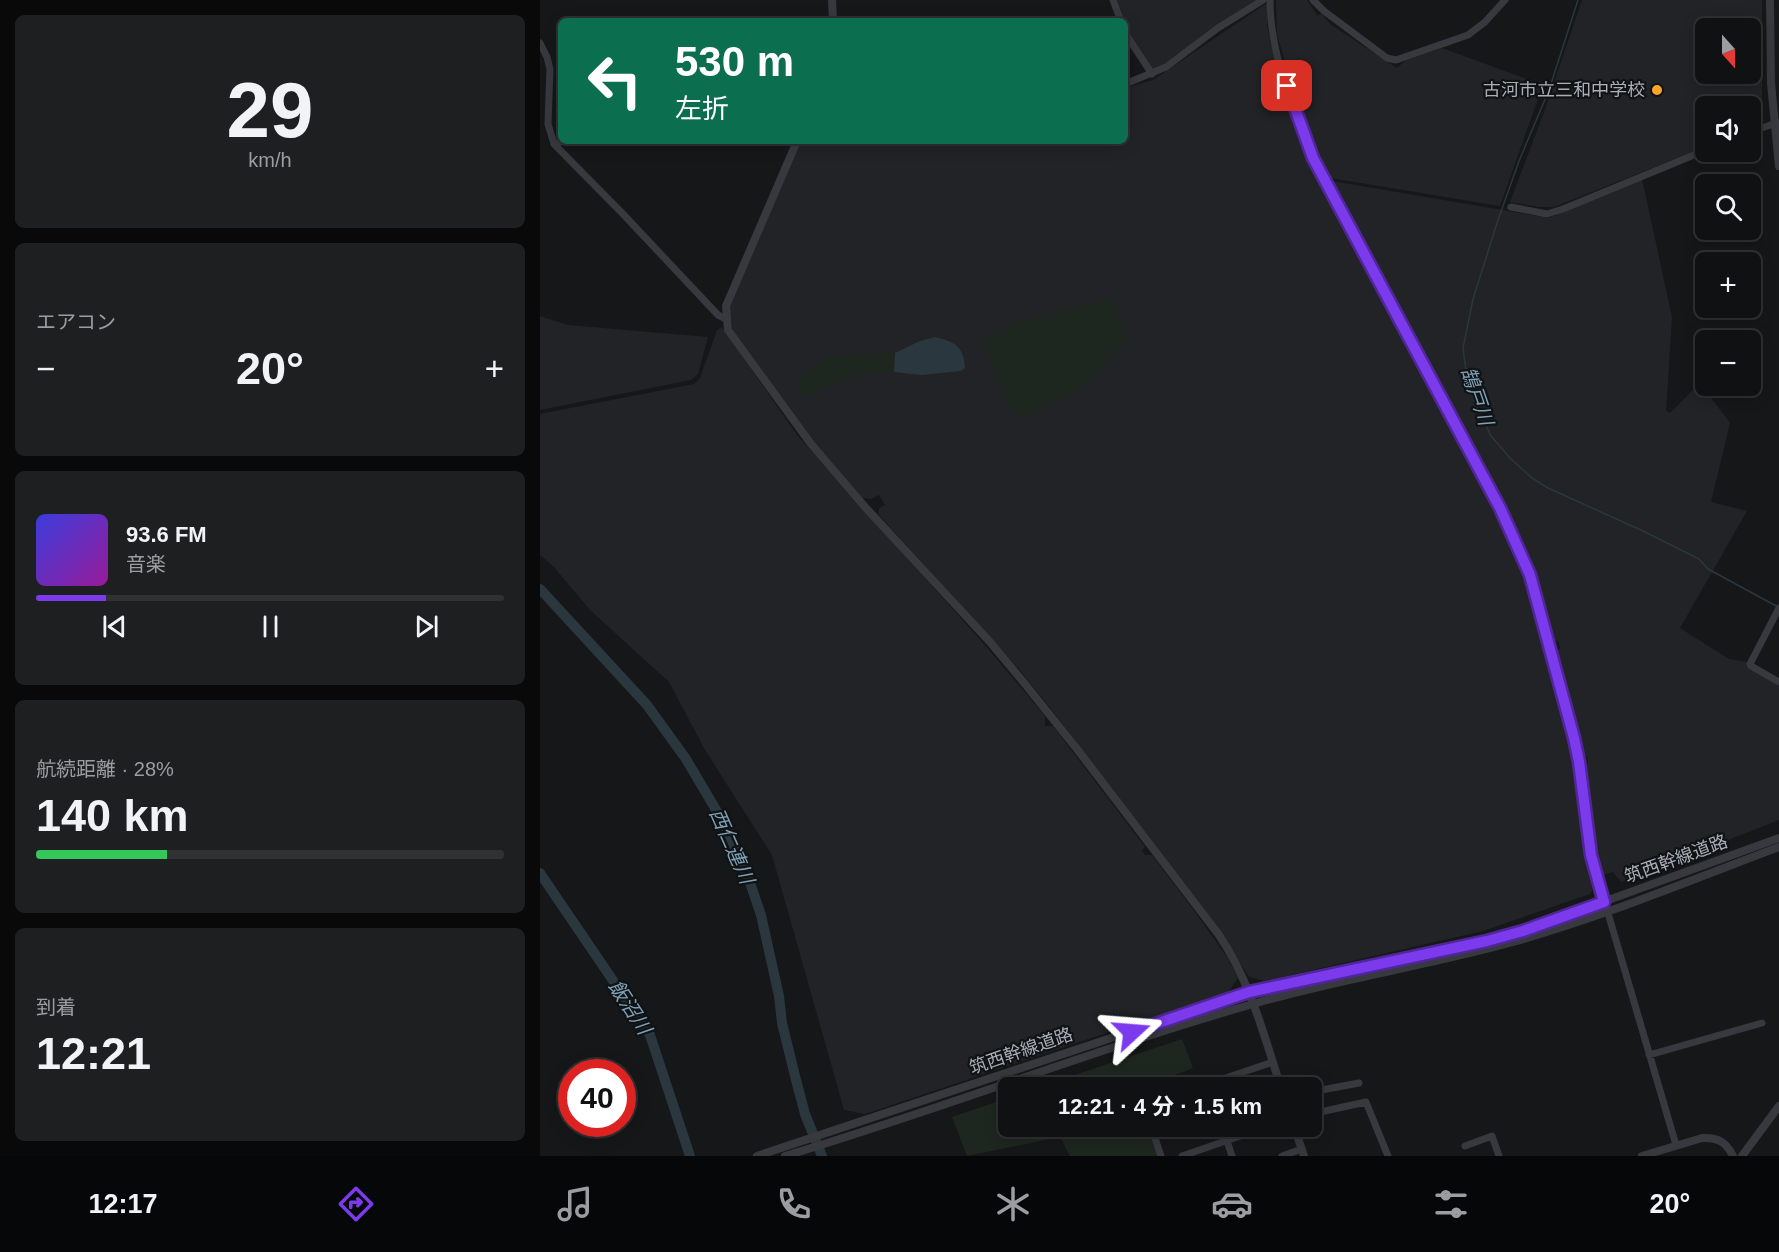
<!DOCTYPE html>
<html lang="ja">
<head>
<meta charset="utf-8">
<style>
	:root { --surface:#101113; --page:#1e1f21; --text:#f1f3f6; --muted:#9c9da0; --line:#303133; --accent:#7c3aed }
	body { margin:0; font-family:Arial,"Noto Sans JP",sans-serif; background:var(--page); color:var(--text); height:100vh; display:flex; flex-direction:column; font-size:22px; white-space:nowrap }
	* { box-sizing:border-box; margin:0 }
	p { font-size:20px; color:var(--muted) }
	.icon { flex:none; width:33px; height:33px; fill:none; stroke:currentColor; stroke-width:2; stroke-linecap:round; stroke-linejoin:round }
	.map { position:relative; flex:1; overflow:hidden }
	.details { display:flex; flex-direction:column; gap:15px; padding:15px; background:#09090a; width:540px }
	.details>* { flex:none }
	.top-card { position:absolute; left:18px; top:18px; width:570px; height:126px; border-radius:9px; box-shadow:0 3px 15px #0003,0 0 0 2px var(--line); background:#0b6e4f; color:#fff; overflow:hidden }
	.needle { width:39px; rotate:159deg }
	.controls { position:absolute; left:1155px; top:18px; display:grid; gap:12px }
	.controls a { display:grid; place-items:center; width:66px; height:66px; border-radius:9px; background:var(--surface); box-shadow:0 3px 15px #0003,0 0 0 2px var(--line); font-size:30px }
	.speed { position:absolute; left:18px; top:1059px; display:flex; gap:12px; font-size:30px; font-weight:700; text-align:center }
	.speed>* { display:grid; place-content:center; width:78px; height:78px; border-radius:50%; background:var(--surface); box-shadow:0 3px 15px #0003,0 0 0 2px var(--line); line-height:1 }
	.speed .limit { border:9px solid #d22; background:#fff; color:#111 }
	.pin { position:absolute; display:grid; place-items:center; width:51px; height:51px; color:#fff; margin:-26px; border-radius:12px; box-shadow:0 3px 9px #0006 }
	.me { position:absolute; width:66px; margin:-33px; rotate:71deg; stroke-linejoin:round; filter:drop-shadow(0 0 4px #0008) }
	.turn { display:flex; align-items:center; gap:21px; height:126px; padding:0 18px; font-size:27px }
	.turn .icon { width:78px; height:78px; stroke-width:2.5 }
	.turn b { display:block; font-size:42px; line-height:51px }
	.big { font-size:45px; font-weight:700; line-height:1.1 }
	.details .tile { flex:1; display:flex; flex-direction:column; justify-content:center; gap:9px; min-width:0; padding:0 21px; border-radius:9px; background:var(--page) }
	.details .dial { align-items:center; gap:0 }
	.dial b { font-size:78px; line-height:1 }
	.song { display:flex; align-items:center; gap:18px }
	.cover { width:72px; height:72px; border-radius:9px; background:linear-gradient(135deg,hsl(240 70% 55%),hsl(300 70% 35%)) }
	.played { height:6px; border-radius:3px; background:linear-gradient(90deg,var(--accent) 15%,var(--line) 15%) }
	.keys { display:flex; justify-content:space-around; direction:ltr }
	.heat { display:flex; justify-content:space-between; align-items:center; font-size:33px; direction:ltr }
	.charge { height:9px; border-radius:4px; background:linear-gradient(90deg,#34c759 28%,var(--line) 0) }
	.trip { position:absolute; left:458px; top:1077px; width:324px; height:60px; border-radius:9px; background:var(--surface); box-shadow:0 3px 15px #0003,0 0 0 2px var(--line); font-weight:700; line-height:60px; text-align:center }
	.tabs { display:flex; height:96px; justify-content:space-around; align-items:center; background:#060708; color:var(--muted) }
	.tabs .icon { width:42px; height:42px }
	.tabs .selected { color:var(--accent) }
	.tabs b { font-size:27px; color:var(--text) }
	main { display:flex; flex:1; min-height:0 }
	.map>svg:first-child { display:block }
	.built { fill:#222326; fill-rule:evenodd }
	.green { fill:#1e271f }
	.water { fill:#2b373e }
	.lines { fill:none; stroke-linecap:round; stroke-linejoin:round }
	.stream { stroke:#2b373e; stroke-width:1.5 }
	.river { stroke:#2b373e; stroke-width:10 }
	.minor { stroke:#37393e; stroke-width:7 }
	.tertiary { stroke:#37393e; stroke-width:8 }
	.route-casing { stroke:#51269a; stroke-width:15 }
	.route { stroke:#7c3aed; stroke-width:10 }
	.poi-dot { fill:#fea52a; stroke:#111214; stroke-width:2 }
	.labels { text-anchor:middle; stroke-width:4.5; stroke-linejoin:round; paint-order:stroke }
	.poi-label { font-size:18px; fill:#a8afb9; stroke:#111214; text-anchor:end }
	.street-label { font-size:18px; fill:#a8afb9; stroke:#111214 }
	.water-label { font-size:20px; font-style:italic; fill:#7da0b7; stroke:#111214 }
</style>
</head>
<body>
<main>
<section class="details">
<div class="tile dial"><b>29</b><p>km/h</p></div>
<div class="tile"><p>エアコン</p>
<div class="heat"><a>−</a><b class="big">20°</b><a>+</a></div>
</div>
<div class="tile">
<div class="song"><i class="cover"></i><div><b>93.6 FM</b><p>音楽</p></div></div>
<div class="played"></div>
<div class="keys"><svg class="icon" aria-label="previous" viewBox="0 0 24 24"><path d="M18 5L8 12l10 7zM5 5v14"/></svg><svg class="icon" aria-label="pause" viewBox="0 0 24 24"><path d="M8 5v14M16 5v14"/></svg><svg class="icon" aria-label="next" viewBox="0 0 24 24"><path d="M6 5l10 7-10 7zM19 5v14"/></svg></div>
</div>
<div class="tile"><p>航続距離 · 28%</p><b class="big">140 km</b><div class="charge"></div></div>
<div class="tile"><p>到着</p><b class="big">12:21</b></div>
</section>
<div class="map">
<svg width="1239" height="1156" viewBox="0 0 1239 1156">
	<rect width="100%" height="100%" fill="#161719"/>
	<!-- built -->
	<path class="built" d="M577,0H718L617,69H612L590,38Z
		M736,0H767L777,15L782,14L790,24L857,68L866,60L902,48L1003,85L960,206L790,178L777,153L762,115L743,55L737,34Z
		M1042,0H1222V124L1211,129L1210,106H1166L1165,147L1014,207H999L970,202L1003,115ZM1166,28H1210V74H1166Z
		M727,3V25L732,49L757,125L784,186L964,523L984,571L1006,646L1004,649V655L1009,657L1038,772L1047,853L1053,889L1050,894L943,931L725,981L709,977L673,921L508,705L478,668L339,515V508L345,505L339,495L331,499L322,498L267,435L193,332L189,305L260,141H585V88L613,80Z
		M1102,179L1132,317L1126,411L1130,413L1160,383L1190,423L1171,502L1207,511L1140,628L1189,659L1207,662L1239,684V820L1081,882L1073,872L1063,875L1057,847L1050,797L1046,765L1048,763L1047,756L1043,755L1017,652L1020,648L1018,641L1015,640L994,571L983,543L792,181L1009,218Z
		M0,316L28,325L168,337L158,374L151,380L0,410Z
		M182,327L257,435L444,644L505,716V726H513L605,847L602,850L605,855H612L655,912L687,957L698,978L688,992L325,1114L304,1110L232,855L165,750L129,682L50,610L13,566L0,555V414L154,384L160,378L177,330Z"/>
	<!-- green -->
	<path class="green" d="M572,298L589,337L541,389L483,417L470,408L440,340L471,323Z
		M355,353L354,372L326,374L308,378L263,397L256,391L257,382L281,360L291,356Z
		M642,1039L653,1068L605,1087H499Z
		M468,1098V1126L609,1127L619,1156H530L520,1137L427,1156L412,1117Z"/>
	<!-- water -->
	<path class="water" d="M395,337C415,342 423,345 425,368L421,371L381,375L354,372L355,353L380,341Z"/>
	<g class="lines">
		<!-- stream -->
		<path class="stream" d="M1038,0L1009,90L979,161L958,220L933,299L923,348L927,379L936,405L951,436L971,459L992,478L1008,488L1103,531L1159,559L1168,569L1238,607"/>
		<!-- river -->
		<path class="river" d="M0,589L107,705L146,759L185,825L209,880L221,915L239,996L242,1023L255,1076L265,1114L282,1156
			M0,873L110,1035L150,1156"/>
		<!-- minor -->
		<path class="minor" d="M573,0L581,21
			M730,0C730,54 753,108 773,158L960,509L990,575L1039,762L1053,862L1136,1145
			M773,0L784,11L847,58L856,60L928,35L945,22L965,0
			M585,33L612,74
			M0,43L7,57L10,69L8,124L14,144L83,214L178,315L186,319
			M585,84L626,67L678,28L723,0
			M1210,132L1239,122
			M14,144L24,141
			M971,207L1007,214L1023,209L1166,150
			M1239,608L1210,664L1211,666L1239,682
			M1109,1055L1222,1023
			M656,1088L733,1062
			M771,1092L819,1083
			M771,1114L826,1102L848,1156
			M611,1126L621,1156
			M682,1126L692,1156
			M614,1133L635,1126
			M925,1146L952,1136L959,1156
			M642,1156L729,1126
			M742,1156L762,1149"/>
		<!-- tertiary -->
		<path class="tertiary" d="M292,0L293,21
			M1230,0L1231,83L1239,166
			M257,141L186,306L188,330L271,444L326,508L450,642L485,684L537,749L679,935C710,981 724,1035 741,1088
			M754,1126L764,1156
			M217,1156L709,992L898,953L983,931L1239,838
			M245,1156C402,1109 555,1049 713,1004C798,979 887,966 973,942C1063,917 1151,880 1239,847
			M1102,1156L1162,1138C1178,1137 1186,1142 1193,1156
			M1202,1156L1239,1106"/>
	</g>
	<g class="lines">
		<defs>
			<path id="route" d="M592,1032L709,992L947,941L983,931L1064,902L1051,855L1039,762L1034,738L990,575L960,508L773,158L747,86"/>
		</defs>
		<!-- route casing -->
		<use href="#route" class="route-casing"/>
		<!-- route -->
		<use href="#route" class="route"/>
	</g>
	<!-- markers -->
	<circle class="poi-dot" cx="1117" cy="90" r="6"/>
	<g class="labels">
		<!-- poi labels -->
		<g class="poi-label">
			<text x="1105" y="96">古河市立三和中学校</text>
		</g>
		<!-- street labels -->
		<g class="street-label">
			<text transform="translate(1136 859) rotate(-20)" y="6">筑西幹線道路</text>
			<text transform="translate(481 1051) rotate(-19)" y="6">筑西幹線道路</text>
		</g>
		<!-- water labels -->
		<g class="water-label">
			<text transform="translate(937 396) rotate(71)" y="7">鵠戸川</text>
			<text transform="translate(192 846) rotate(66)" y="7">西仁連川</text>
			<text transform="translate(90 1007) rotate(57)" y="7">飯沼川</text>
		</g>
	</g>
</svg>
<div class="controls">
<a><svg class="needle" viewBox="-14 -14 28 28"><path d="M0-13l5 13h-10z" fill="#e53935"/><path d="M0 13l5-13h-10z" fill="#9c9da0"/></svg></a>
<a><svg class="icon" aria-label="sound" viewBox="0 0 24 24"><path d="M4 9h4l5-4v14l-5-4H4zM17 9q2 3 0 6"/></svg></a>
<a><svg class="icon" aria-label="search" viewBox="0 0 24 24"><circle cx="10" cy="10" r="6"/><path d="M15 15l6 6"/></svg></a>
<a>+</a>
<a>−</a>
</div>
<div class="speed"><div class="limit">40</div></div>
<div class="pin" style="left:747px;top:86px;background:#d93025"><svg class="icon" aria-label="arrive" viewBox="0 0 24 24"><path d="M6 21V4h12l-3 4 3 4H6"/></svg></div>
<svg class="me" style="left:592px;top:1032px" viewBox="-20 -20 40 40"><path d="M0-17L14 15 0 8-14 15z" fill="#7c3aed" stroke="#fff" stroke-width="4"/></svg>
<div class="trip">12:21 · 4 分 · 1.5 km</div>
<div class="top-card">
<div class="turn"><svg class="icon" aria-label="left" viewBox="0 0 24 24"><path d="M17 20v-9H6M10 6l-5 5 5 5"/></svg><div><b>530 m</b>左折</div></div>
</div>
</div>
</main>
<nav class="tabs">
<b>12:17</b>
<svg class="icon selected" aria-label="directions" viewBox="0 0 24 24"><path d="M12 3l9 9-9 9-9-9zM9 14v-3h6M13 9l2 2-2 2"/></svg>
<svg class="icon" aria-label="music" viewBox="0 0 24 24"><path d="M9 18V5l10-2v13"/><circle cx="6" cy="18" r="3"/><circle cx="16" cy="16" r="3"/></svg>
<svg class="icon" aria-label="phone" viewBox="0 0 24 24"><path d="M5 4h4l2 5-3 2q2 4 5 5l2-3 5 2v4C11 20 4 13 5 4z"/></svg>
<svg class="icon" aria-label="climate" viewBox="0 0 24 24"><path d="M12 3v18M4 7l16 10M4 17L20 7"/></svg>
<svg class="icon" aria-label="car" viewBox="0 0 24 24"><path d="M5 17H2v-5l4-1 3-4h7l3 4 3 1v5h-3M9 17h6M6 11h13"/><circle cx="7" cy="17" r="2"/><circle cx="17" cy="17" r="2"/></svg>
<svg class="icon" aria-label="filters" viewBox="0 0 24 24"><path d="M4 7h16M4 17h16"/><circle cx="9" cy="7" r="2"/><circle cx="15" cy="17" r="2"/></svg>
<b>20°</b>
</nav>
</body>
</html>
